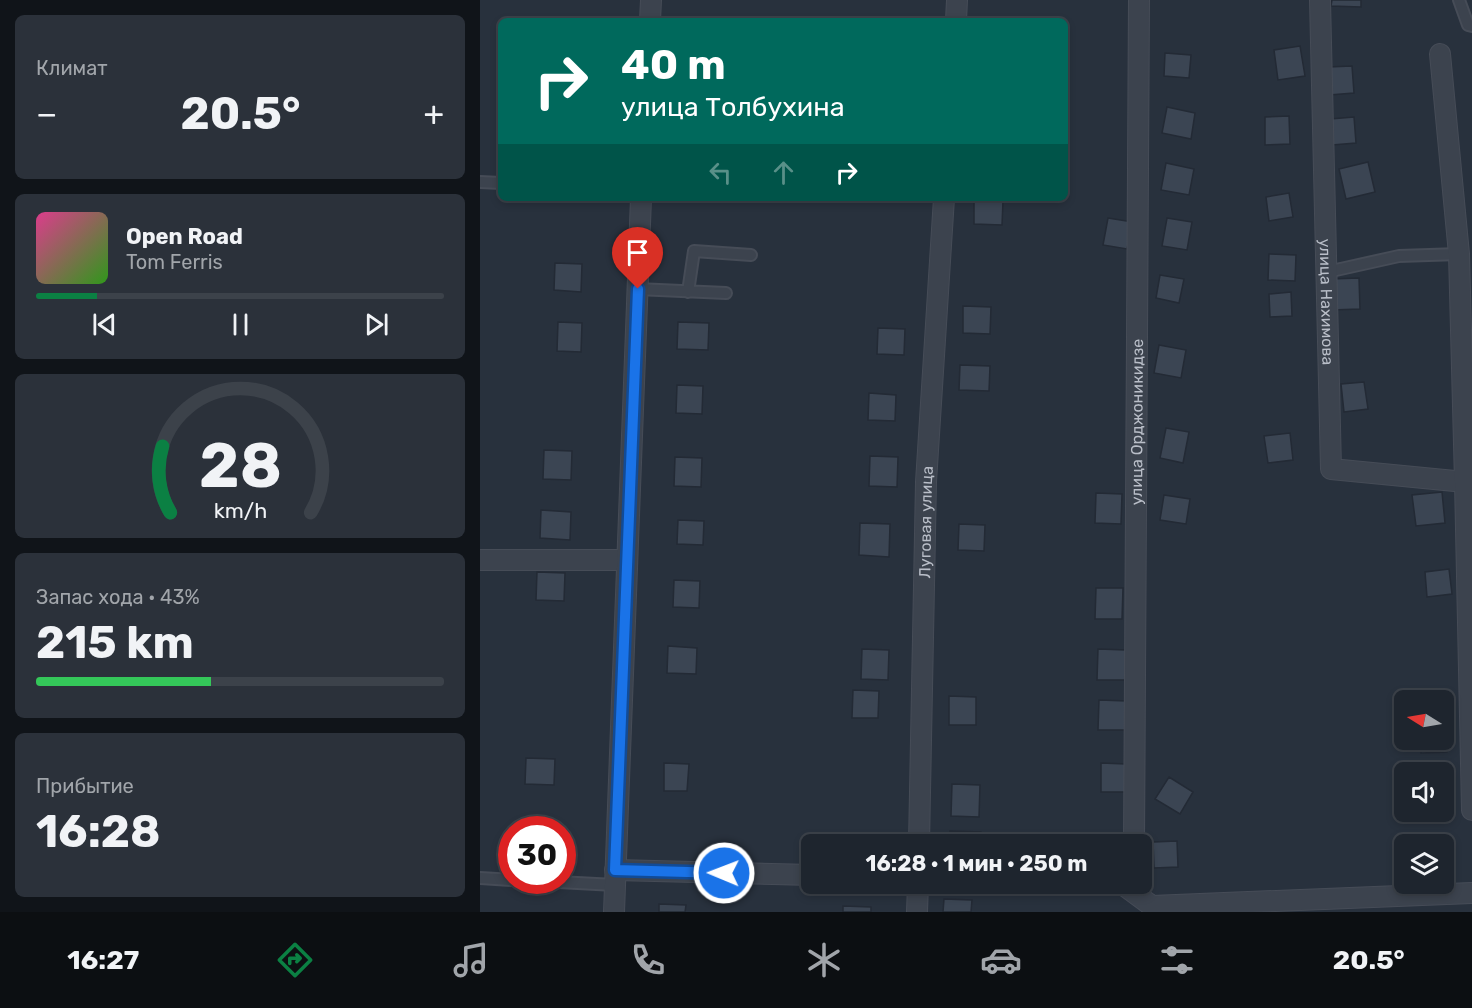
<!DOCTYPE html>
<html lang="ru">
<head>
<meta charset="utf-8">
<style>
	:root { --surface:#1e252e; --page:#2b313a; --text:#f1f3f6; --muted:#a1a5aa; --line:#3c424a; --accent:#0b8043 }
	body { margin:0; font-family:Rubik,sans-serif; background:var(--page); color:var(--text); height:100vh; display:flex; flex-direction:column; font-size:22px; white-space:nowrap }
	* { box-sizing:border-box; margin:0 }
	p { font-size:20px; color:var(--muted) }
	.icon { flex:none; width:33px; height:33px; fill:none; stroke:currentColor; stroke-width:2; stroke-linecap:round; stroke-linejoin:round }
	.map { position:relative; flex:1; overflow:hidden }
	.side { display:flex; flex-direction:column; gap:15px; padding:15px; background:#101419; width:480px }
	.side>* { flex:none }
	.guide { position:absolute; left:18px; top:18px; width:570px; height:183px; border-radius:9px; box-shadow:0 3px 9px #0003,0 0 0 2px var(--line); background:#00695c; color:#fff; overflow:hidden }
	.needle { width:39px; rotate:281deg }
	.fabs { position:absolute; left:914px; top:690px; display:grid; gap:12px }
	.fabs a { display:grid; place-items:center; width:60px; height:60px; border-radius:9px; background:var(--surface); box-shadow:0 3px 9px #0003,0 0 0 2px var(--line); font-size:30px }
	.speed { position:absolute; left:18px; top:816px; display:flex; gap:12px; font-size:30px; font-weight:700; text-align:center }
	.speed>* { display:grid; place-content:center; width:78px; height:78px; border-radius:50%; background:var(--surface); box-shadow:0 3px 9px #0003,0 0 0 2px var(--line); line-height:1 }
	.speed .limit { border:9px solid #d22; background:#fff; color:#111 }
	.pin { position:absolute; display:grid; place-items:center; width:51px; height:51px; color:#fff; margin:-62px -26px; border-radius:50% 50% 50% 0; rotate:-45deg; box-shadow:0 0 6px #0007 }
	.pin .icon { rotate:45deg }
	.me { position:absolute; width:66px; margin:-33px; rotate:271deg; stroke-linejoin:round; filter:drop-shadow(0 0 4px #0008) }
	.turn { display:flex; align-items:center; gap:21px; height:126px; padding:0 24px; font-size:27px }
	.turn .icon { width:78px; height:78px; stroke-width:2.5 }
	.turn b { display:block; font-size:42px; line-height:51px }
	.lanes { display:flex; align-items:center; height:57px; padding:0 24px; background:#0003; justify-content:center; gap:30px; direction:ltr }
	.lanes .off { opacity:.35 }
	.big { font-size:45px; font-weight:700; line-height:1.1 }
	.side .widget { flex:1; display:flex; flex-direction:column; justify-content:center; gap:9px; min-width:0; padding:0 21px; border-radius:9px; background:var(--page) }
	.side .dial { align-items:center; gap:0 }
	.dial svg { height:156px; overflow:visible; fill:none; stroke:var(--line); stroke-width:7; stroke-linecap:round; text-anchor:middle }
	.dial text { fill:var(--text); stroke:none }
	.song { display:flex; align-items:center; gap:18px }
	.cover { width:72px; height:72px; border-radius:9px; background:linear-gradient(135deg,hsl(330 70% 55%),hsl(110 70% 35%)) }
	.played { height:6px; border-radius:3px; background:linear-gradient(90deg,var(--accent) 15%,var(--line) 15%) }
	.keys { display:flex; justify-content:space-around; direction:ltr }
	.heat { display:flex; justify-content:space-between; align-items:center; font-size:33px; direction:ltr }
	.charge { height:9px; border-radius:4px; background:linear-gradient(90deg,#34c759 43%,var(--line) 0) }
	.trip { position:absolute; left:321px; top:834px; width:351px; height:60px; border-radius:9px; background:var(--surface); box-shadow:0 3px 9px #0003,0 0 0 2px var(--line); font-weight:700; line-height:60px; text-align:center }
	.dock { display:flex; height:96px; justify-content:space-around; align-items:center; background:#0c0f12; color:var(--muted) }
	.dock .icon { width:42px; height:42px }
	.dock .on { color:var(--accent) }
	.dock b { font-size:27px; color:var(--text) }
	main { display:flex; flex:1; min-height:0 }
	.map>svg:first-child { display:block }
	.building { fill:#3b4553; stroke:#232a35; stroke-width:1.5 }
	.lines { fill:none; stroke-linecap:round; stroke-linejoin:round }
	.lane-casing { stroke:#464c57; stroke-width:14 }
	.street-casing { stroke:#464c57; stroke-width:22 }
	.lane { stroke:#3c434e; stroke-width:10 }
	.street { stroke:#3c434e; stroke-width:20 }
	.route-casing { stroke:#114b97; stroke-width:15 }
	.route { stroke:#1a73e8; stroke-width:10 }
	.labels { text-anchor:middle; stroke-width:6; stroke-linejoin:round; paint-order:stroke }
	.street-label { font-size:16px; fill:#b9bec8; stroke:#212833 }
</style>
</head>
<body>
<main>
<section class="side">
<div class="widget"><p>Климат</p>
<div class="heat"><a>−</a><b class="big">20.5°</b><a>+</a></div>
</div>
<div class="widget">
<div class="song"><i class="cover"></i><div><b>Open Road</b><p>Tom Ferris</p></div></div>
<div class="played"></div>
<div class="keys"><svg class="icon" aria-label="previous" viewBox="0 0 24 24"><path d="M18 5L8 12l10 7zM5 5v14"/></svg><svg class="icon" aria-label="pause" viewBox="0 0 24 24"><path d="M8 5v14M16 5v14"/></svg><svg class="icon" aria-label="next" viewBox="0 0 24 24"><path d="M6 5l10 7-10 7zM19 5v14"/></svg></div>
</div>
<div class="widget dial"><svg viewBox="0 0 100 80">
<path d="M14 69A42 42 0 1 1 86 69"/>
<path d="M14 69A42 42 0 0 1 10 35" stroke="#0b8043"/>
<text x="50" y="56" font-size="32" font-weight="700">28</text>
<text x="50" y="72" font-size="11">km/h</text>
</svg></div>
<div class="widget"><p>Запас хода · 43%</p><b class="big">215 km</b><div class="charge"></div></div>
<div class="widget"><p>Прибытие</p><b class="big">16:28</b></div>
</section>
<div class="map">
<svg width="992" height="912" viewBox="0 0 992 912">
	<rect width="100%" height="100%" fill="#28313d"/>
	<!-- building -->
	<path class="building" d="M852,0H881V7L851,6Z
		M512,17L540,19V21H512Z
		M820,46L825,76L798,80L794,50Z
		M685,53L711,55L709,78L684,76Z
		M872,66L874,93L849,95L848,67Z
		M687,107L715,113L711,139L682,133Z
		M809,116L810,144L785,145V117Z
		M874,117L876,143L852,145L850,119Z
		M888,162L895,192L866,199L859,169Z
		M686,163L714,169L709,195L681,190Z
		M809,193L813,217L789,221L786,197Z
		M494,200L523,201L522,225L494,224Z
		M628,218L653,222L647,249L623,245Z
		M687,218L712,222L707,250L682,246Z
		M789,254L816,255L815,281L788,280Z
		M75,263L102,264L101,292L74,290Z
		M680,275L704,279L699,303L676,298Z
		M879,278L880,309L851,310L850,279Z
		M811,292L812,316L790,317L789,294Z
		M483,306L511,307L510,334L483,333Z
		M78,322L102,323L101,352L77,351Z
		M198,322L229,323L228,350L197,349Z
		M398,328L425,329L424,355L397,354Z
		M679,345L706,350L701,378L674,373Z
		M480,365L510,366L509,391L479,390Z
		M884,382L888,409L864,412L861,384Z
		M197,385L223,386L222,414L196,413Z
		M389,393L416,395L415,421L388,420Z
		M686,428L709,432L703,463L680,458Z
		M810,433L813,460L788,463L784,436Z
		M64,450L92,451L91,480L63,479Z
		M390,456L418,457L417,487L389,486Z
		M195,457L222,458L221,487L194,486Z
		M962,492L965,523L936,526L932,495Z
		M616,493L642,494L641,524L615,523Z
		M684,495L710,499L706,524L680,520Z
		M61,510L91,512L90,540L60,538Z
		M198,520L224,521L223,545L197,544Z
		M380,523L410,524L409,557L379,555Z
		M479,524L505,525L504,551L478,550Z
		M969,569L972,594L947,597L945,572Z
		M57,572L85,573L84,601L56,600Z
		M194,580L220,581L219,608L193,607Z
		M616,588H643L642,619H615Z
		M188,646L217,648L216,674L187,673Z
		M382,649L409,650L408,680L381,679Z
		M618,649L646,650V680H617Z
		M373,690L399,691L398,718H372Z
		M469,696L496,697V725H469Z
		M619,700L647,701L646,730H618Z
		M963,721H966L967,752L941,753V740H963Z
		M46,758L75,759L74,785L45,784Z
		M184,763L209,764L207,791H184Z
		M621,763L646,764L645,792H621Z
		M689,777L713,792L700,814L675,799Z
		M472,784L500,785L499,817L471,816Z
		M470,831L501,832V844H470Z
		M379,833H404V844H379Z
		M697,841L698,867L674,868L673,842Z
		M464,899L492,900L491,912H463Z
		M179,904L206,905L205,912H179Z
		M363,906L391,907V912H363Z"/>
	<g class="lines">
		<defs>
			<path id="lane" d="M979,0L988,25L992,26
				M0,182L21,183
				M847,272L919,256L979,254
				M157,289L246,293
				M208,292L214,251L271,255
				M0,878L32,880
				M41,880L135,885"/>
			<g id="street">
				<path id="s1" d="M840,0L851,469L985,482"/>
				<path d="M170,21L171,0"/>
				<path d="M476,21L477,0"/>
				<path d="M960,54L979,254L985,482L992,810"/>
				<path d="M0,560H147"/>
				<path id="s2" d="M439,844L446,482L464,198"/>
				<path id="s3" d="M654,844L659,0"/>
				<path d="M135,870L332,875"/>
				<path d="M642,884L672,906L992,893"/>
				<path d="M134,912L161,198"/>
				<path d="M437,912L438,884"/>
			</g>
		</defs>
		<!-- lane casing -->
		<use href="#lane" class="lane-casing"/>
		<!-- street casing -->
		<use href="#street" class="street-casing"/>
		<!-- lane -->
		<use href="#lane" class="lane"/>
		<!-- street -->
		<use href="#street" class="street"/>
	</g>
	<g class="lines">
		<defs>
			<path id="route" d="M158,289L135,870L244,873"/>
		</defs>
		<!-- route casing -->
		<use href="#route" class="route-casing"/>
		<!-- route -->
		<use href="#route" class="route"/>
	</g>
	<g class="labels">
		<!-- street labels -->
		<g class="street-label">
			<text dy="6" stroke="none"><textPath href="#s1" startOffset="302">улица Нахимова</textPath></text>
			<text dy="6" stroke="none"><textPath href="#s3" startOffset="422">улица Орджоникидзе</textPath></text>
			<text dy="6" stroke="none"><textPath href="#s2" startOffset="322">Луговая улица</textPath></text>
		</g>
	</g>
</svg>
<div class="fabs">
<a><svg class="needle" viewBox="-14 -14 28 28"><path d="M0-13l5 13h-10z" fill="#e53935"/><path d="M0 13l5-13h-10z" fill="#a1a5aa"/></svg></a>
<a><svg class="icon" aria-label="sound" viewBox="0 0 24 24"><path d="M4 9h4l5-4v14l-5-4H4zM17 9q2 3 0 6"/></svg></a>
<a><svg class="icon" aria-label="layers" viewBox="0 0 24 24"><path d="M12 4l9 5-9 5-9-5zM3 14l9 5 9-5"/></svg></a>
</div>
<div class="speed"><div class="limit">30</div></div>
<div class="pin" style="left:158px;top:289px;background:#d93025"><svg class="icon" aria-label="arrive" viewBox="0 0 24 24"><path d="M6 21V4h12l-3 4 3 4H6"/></svg></div>
<svg class="me" style="left:244px;top:873px" viewBox="-20 -20 40 40"><circle r="17" fill="#1a73e8" stroke="#fff" stroke-width="3"/><path d="M0-11L8 9 0 5-8 9z" fill="#fff"/></svg>
<div class="trip">16:28 · 1 мин · 250 m</div>
<div class="guide">
<div class="turn"><svg class="icon" aria-label="right" viewBox="0 0 24 24"><path d="M7 20v-9h11M14 6l5 5-5 5"/></svg><div><b>40 m</b>улица Толбухина</div></div>
<div class="lanes"><svg class="icon off" aria-label="left" viewBox="0 0 24 24"><path d="M17 20v-9H6M10 6l-5 5 5 5"/></svg><svg class="icon off" aria-label="ahead" viewBox="0 0 24 24"><path d="M12 20V5M6 11l6-6 6 6"/></svg><svg class="icon" aria-label="right" viewBox="0 0 24 24"><path d="M7 20v-9h11M14 6l5 5-5 5"/></svg></div>
</div>
</div>
</main>
<nav class="dock">
<b>16:27</b>
<svg class="icon on" aria-label="directions" viewBox="0 0 24 24"><path d="M12 3l9 9-9 9-9-9zM9 14v-3h6M13 9l2 2-2 2"/></svg>
<svg class="icon" aria-label="music" viewBox="0 0 24 24"><path d="M9 18V5l10-2v13"/><circle cx="6" cy="18" r="3"/><circle cx="16" cy="16" r="3"/></svg>
<svg class="icon" aria-label="phone" viewBox="0 0 24 24"><path d="M5 4h4l2 5-3 2q2 4 5 5l2-3 5 2v4C11 20 4 13 5 4z"/></svg>
<svg class="icon" aria-label="climate" viewBox="0 0 24 24"><path d="M12 3v18M4 7l16 10M4 17L20 7"/></svg>
<svg class="icon" aria-label="car" viewBox="0 0 24 24"><path d="M5 17H2v-5l4-1 3-4h7l3 4 3 1v5h-3M9 17h6M6 11h13"/><circle cx="7" cy="17" r="2"/><circle cx="17" cy="17" r="2"/></svg>
<svg class="icon" aria-label="filters" viewBox="0 0 24 24"><path d="M4 7h16M4 17h16"/><circle cx="9" cy="7" r="2"/><circle cx="15" cy="17" r="2"/></svg>
<b>20.5°</b>
</nav>
</body>
</html>
